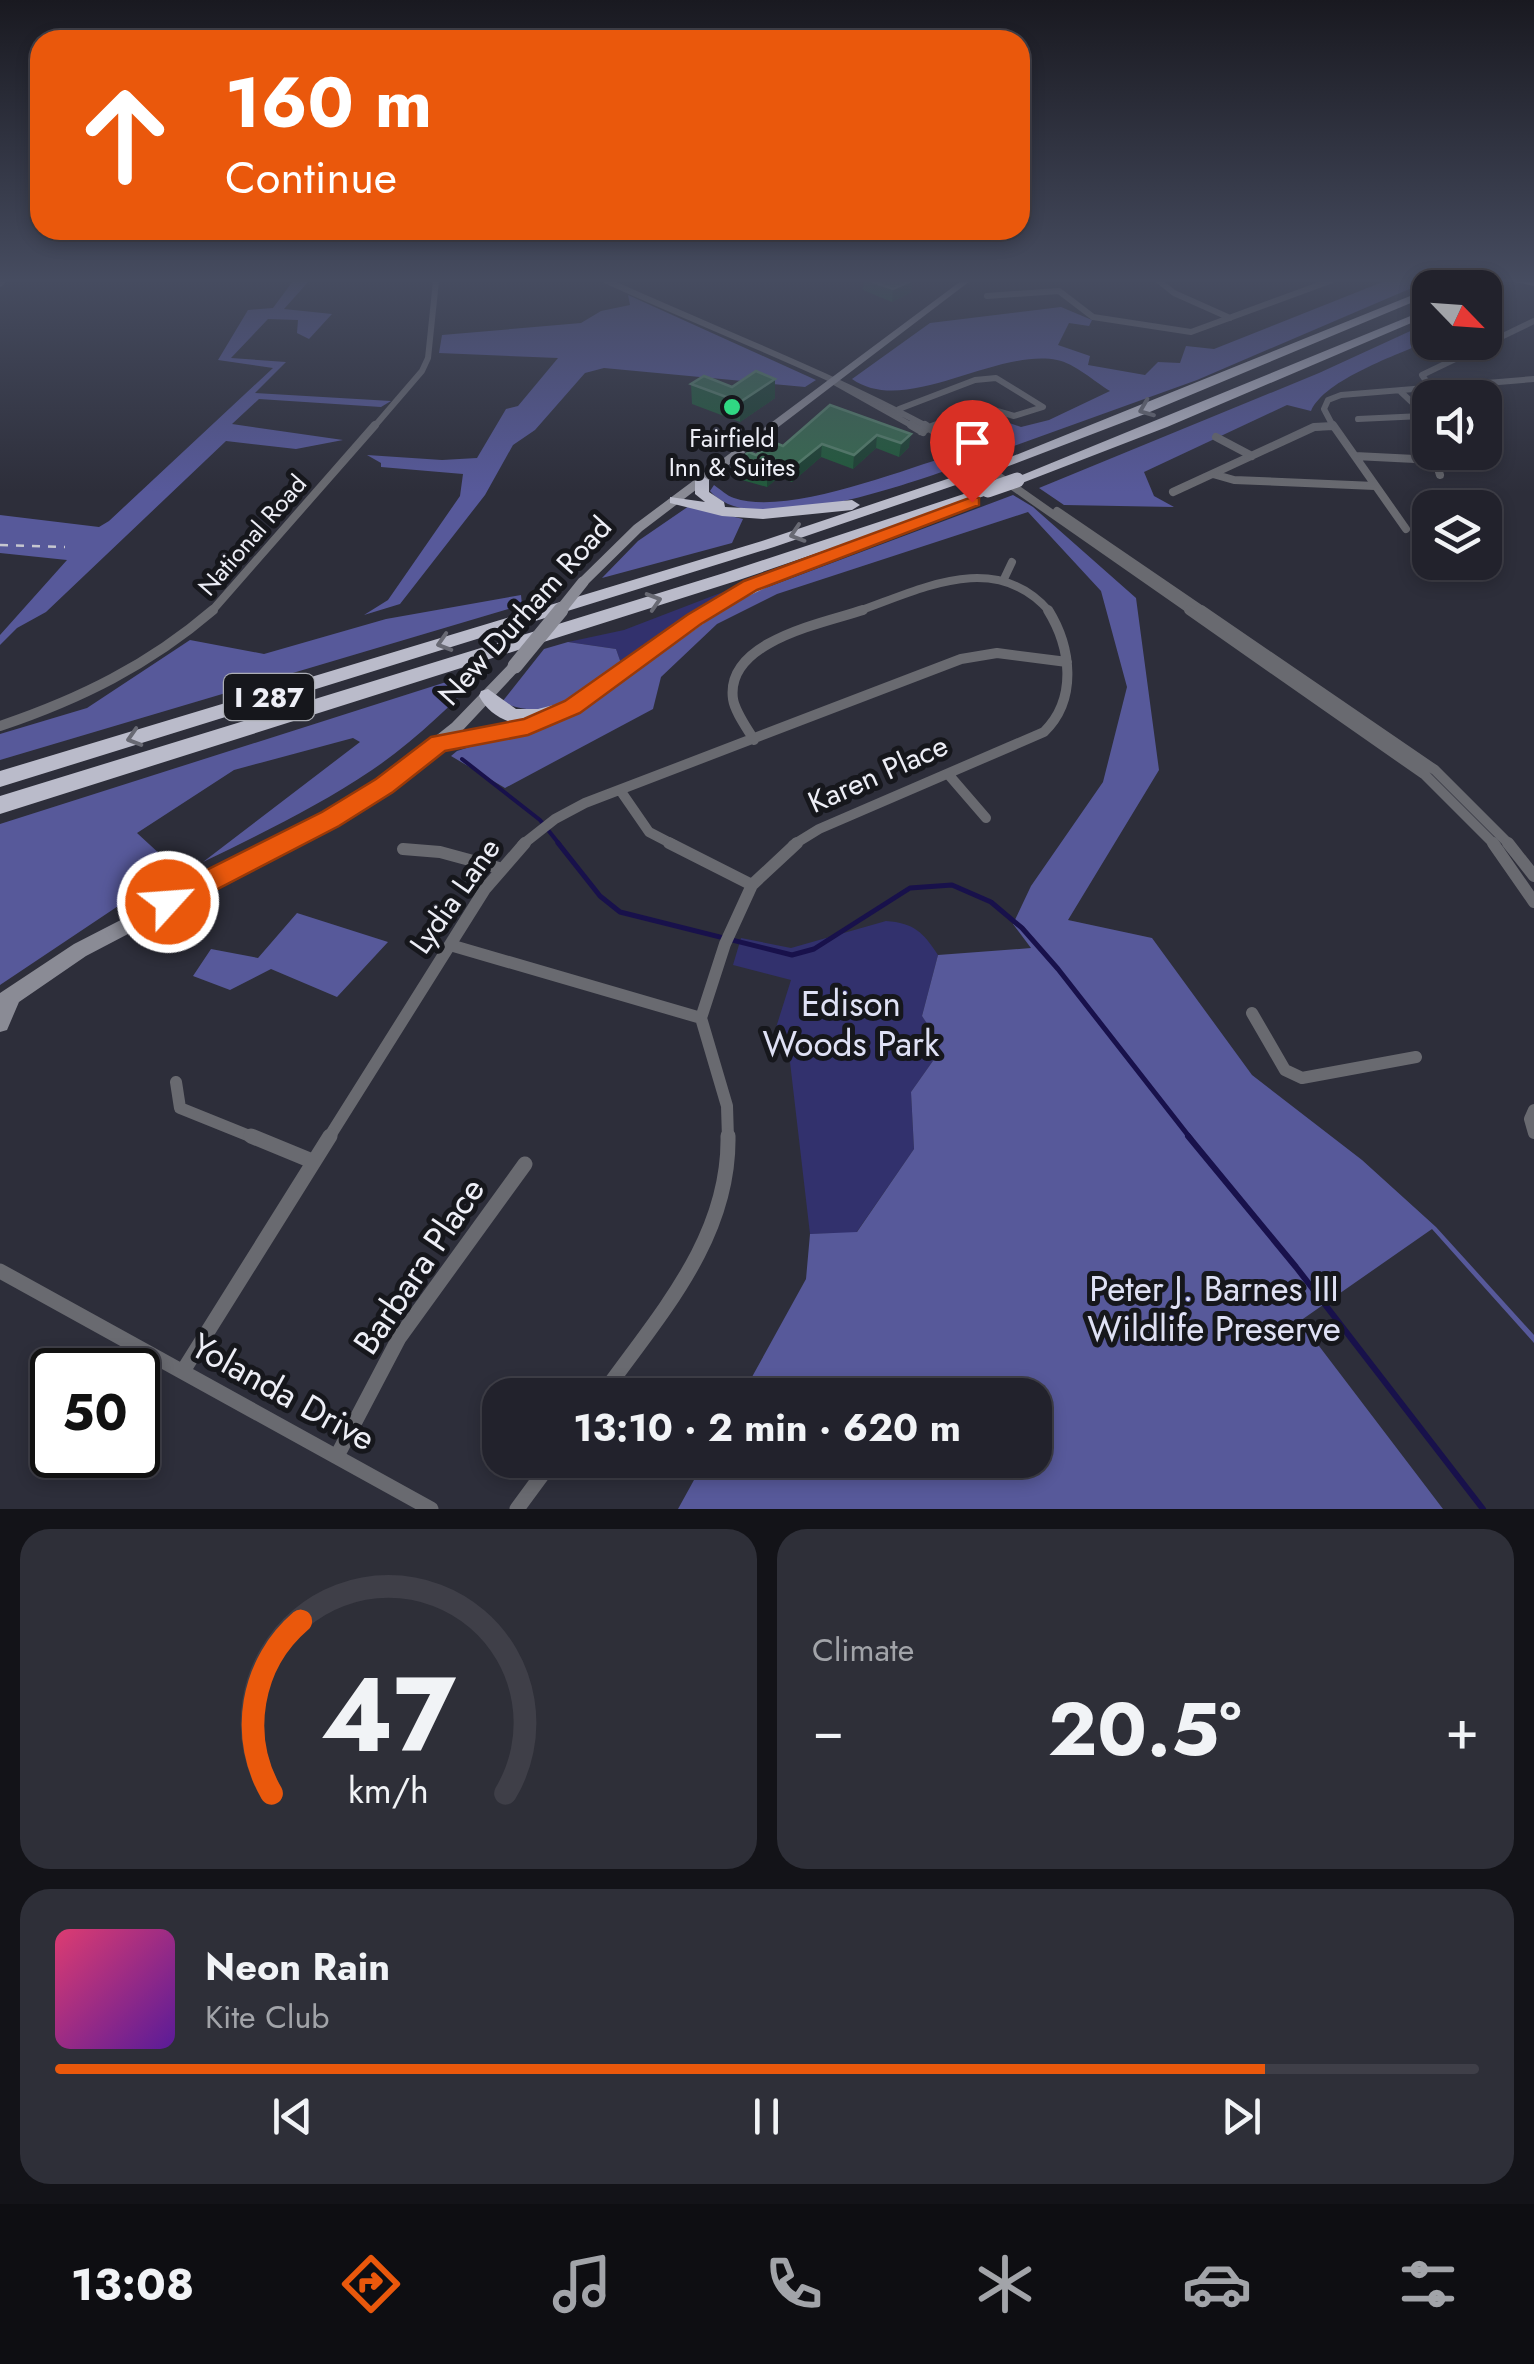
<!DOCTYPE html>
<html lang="en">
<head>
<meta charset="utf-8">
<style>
	:root { --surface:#22222c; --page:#2e2f38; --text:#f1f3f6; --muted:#a2a4a9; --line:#3f3f48; --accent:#ea580c }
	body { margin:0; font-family:Jost,sans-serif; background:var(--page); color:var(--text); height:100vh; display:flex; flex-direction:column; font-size:38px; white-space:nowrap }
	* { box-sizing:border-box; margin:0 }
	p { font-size:32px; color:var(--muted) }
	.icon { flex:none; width:55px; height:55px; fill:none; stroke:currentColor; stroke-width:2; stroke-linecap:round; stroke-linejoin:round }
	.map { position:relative; height:1509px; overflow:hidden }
	.panel { display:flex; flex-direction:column; gap:20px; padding:20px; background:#131318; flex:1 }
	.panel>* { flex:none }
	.guide { position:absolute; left:30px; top:30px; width:1000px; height:210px; border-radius:30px; box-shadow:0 5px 15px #0003,0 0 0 2px var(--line); background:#ea580c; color:#fff; overflow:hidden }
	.needle { width:65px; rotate:115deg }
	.controls { position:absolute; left:1412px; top:270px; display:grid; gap:20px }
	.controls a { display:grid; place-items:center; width:90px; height:90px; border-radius:20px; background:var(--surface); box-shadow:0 5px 15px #0003,0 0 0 2px var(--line); font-size:50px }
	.speed { position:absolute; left:30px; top:1348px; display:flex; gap:20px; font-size:50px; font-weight:700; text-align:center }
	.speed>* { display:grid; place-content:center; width:130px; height:130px; border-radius:50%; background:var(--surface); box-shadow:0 5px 15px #0003,0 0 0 2px var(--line); line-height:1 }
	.speed .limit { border:5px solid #111; border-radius:15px; background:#fff; color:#111 }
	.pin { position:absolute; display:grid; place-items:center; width:85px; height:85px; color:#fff; margin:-102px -42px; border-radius:50% 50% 50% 0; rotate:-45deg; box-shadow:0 0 10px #0007 }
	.pin .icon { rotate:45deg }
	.me { position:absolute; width:110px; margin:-55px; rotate:64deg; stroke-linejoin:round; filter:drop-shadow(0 0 8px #0008) }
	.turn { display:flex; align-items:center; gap:35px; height:210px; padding:0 30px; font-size:45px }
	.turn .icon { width:130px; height:130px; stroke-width:2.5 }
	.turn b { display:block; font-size:70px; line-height:85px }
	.big { font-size:75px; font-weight:700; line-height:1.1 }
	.panel .tile { flex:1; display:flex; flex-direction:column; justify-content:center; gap:15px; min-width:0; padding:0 35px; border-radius:30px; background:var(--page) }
	.panel .dial { align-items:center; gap:0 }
	.dial svg { height:260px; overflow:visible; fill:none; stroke:var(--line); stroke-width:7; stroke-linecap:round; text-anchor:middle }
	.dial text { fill:var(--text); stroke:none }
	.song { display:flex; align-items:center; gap:30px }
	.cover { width:120px; height:120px; border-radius:15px; background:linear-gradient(135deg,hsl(340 70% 55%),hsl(270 70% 35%)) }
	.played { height:10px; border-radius:5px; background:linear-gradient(90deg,var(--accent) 85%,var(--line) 85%) }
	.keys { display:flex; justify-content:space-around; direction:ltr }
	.heat { display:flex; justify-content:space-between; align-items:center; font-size:55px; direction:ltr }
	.panel .tiles { flex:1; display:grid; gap:20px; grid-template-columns:1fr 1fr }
	.tile:last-child { grid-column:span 2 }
	.trip { position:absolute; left:482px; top:1378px; width:570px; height:100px; border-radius:30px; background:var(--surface); box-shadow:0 5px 15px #0003,0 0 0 2px var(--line); font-weight:700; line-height:100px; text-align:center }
	.dock { display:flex; height:160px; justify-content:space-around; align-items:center; background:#0e0e12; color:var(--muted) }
	.dock .icon { width:70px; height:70px }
	.dock .on { color:var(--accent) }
	.dock b { font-size:45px; color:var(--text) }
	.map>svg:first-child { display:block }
	.green { fill:#32316d }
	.forest { fill:#57599a }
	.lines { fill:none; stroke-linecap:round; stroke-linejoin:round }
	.stream-far2 { stroke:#18114b; stroke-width:4 }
	.stream-far1 { stroke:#18114b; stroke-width:5 }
	.stream { stroke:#18114b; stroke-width:6 }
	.street-far4 { stroke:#696a70; stroke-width:6 }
	.street-far3 { stroke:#696a70; stroke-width:8 }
	.street-far2 { stroke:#696a70; stroke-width:10 }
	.street-far1 { stroke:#696a70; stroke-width:12 }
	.street { stroke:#696a70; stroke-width:15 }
	.secondary { fill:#8a8b95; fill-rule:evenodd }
	.highway { fill:#babbca; fill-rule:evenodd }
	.rail { stroke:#c6c7d0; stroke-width:2.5; stroke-dasharray:8 8; stroke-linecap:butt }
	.secondary-bridge-far1 { stroke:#8a8b95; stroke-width:11 }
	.secondary-bridge { stroke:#8a8b95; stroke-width:15 }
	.highway-bridge { stroke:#babbca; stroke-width:15 }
	.wall { fill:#225a3c }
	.shaded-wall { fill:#1d4233 }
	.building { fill:#386a50; stroke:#547f6a; stroke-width:2.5 }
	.oneway { stroke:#686973 }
	.route { fill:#ea580c; stroke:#983908; stroke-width:2.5 }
	.poi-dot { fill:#30d883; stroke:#16171c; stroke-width:4 }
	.labels { text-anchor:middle; stroke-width:10; stroke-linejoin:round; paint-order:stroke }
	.far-poi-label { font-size:25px; fill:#edeef6; stroke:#16171c }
	.far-street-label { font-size:25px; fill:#edeef6; stroke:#16171c }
	.shield { fill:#16171c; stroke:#acaeb5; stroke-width:2.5 }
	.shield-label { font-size:28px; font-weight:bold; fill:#edeef6 }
	.street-label { font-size:30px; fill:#edeef6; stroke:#16171c }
	.near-park-label { font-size:35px; fill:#dfe1f5; stroke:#16171c }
	.near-street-label { font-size:35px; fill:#edeef6; stroke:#16171c }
</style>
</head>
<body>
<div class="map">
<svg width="1534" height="1509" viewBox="0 0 1534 1509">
	<rect width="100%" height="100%" fill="#2d2e3a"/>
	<!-- green -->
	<path class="green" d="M723,592L725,595L623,669L616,649L568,642L624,630Z
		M886,921C914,923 923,932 938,955L922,1016L932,1030L935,1058L911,1092L914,1149L856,1233L810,1234L790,1062L774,1034L791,980L733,965L741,938L791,948Z"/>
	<!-- forest -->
	<path class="forest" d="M293,281H309L284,309L332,314L309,339L297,333L298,320L268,319L231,358L286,362L255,393L391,401L381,407L259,399L232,424L343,440L296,449L226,441L46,612L17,628L0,645V635L67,560L0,553V515L99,527L109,521L273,368L218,360L248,310L273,308Z
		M1385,281H1428L1197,380L983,457L968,450L961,425L983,414L1021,427L1049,420L1110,391C1095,382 1074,363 1057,360C995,348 906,417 852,379L930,323L1061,307L1092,320L1089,326L1069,323L1058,345L1090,356L1088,365L1145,375L1158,362L1180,363L1186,346L1214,349Z
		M628,295L816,380L805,387L604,368L585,373L535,430L513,445L485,495L400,604L364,615L388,600L460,496L463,474L381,467V463L367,455L442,460L477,458L506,409L518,406L558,358L439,353L442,335L581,323L601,311L630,305Z
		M1430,322V340C1398,355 1325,379 1311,411L1287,405L1144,472L1154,496L1174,507L1064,505L1039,488L1319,373Z
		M952,455L968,463C915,481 753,542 710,491L714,485C720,489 727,496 734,498C787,516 899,471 952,455Z
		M1013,495L1033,507L1136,598L1159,770L1068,920L1152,938L1252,1075L1362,1160L1436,1227L1534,1335V1343L1432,1229L1300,1321L1443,1509H678L705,1460H1035V1395H742L806,1279L810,1234L857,1232L914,1149L911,1092L935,1058L932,1031L922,1016L938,955L1031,948L1013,924L1031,886L1103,782L1127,687L1101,591L1028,512L777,594L717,624L661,677L653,709L505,788L451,756L457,751L583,711L698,622L755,592Z
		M689,506L743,519L732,543L602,578L638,541Z
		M521,595L522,605L0,760V734L87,708L190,640L264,654L386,619Z
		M568,642L616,649L623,669C585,695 549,723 502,702L544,649Z
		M487,669C451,705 415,741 372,770C319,806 260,834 203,862L360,742L353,738L234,770L137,833L175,868L0,985V824Z
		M297,913L388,942L337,997L271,969L230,990L193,976L211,949L258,958Z"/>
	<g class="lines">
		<!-- stream-far2 -->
		<path class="stream-far2" d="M462,759L540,820L560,845"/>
		<!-- stream-far1 -->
		<path class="stream-far1" d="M558,843L600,896L620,912L792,955L814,949L910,888L952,885L991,902L1022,928L1058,969L1191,1139"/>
		<!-- stream -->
		<path class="stream" d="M1188,1136L1296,1267L1483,1509"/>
		<!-- street-far4 -->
		<path class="street-far4" d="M607,281C715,330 826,372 930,428
			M1159,281L1174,293L1230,318
			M0,284L3,281
			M987,296L1059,291L1093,317L1191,332L1330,281
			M834,382L916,428
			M1431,388L1422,375L1534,321
			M1401,392L1418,408L1425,428
			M899,409L975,380L996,378L1043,407L1014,416L987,408L930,428
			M1358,419L1422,416
			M373,428L422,371L428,358L436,281
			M1312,428L1333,426
			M1334,428L1324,409L1328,400L1341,395L1534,379"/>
		<!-- street-far3 -->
		<path class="street-far3" d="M911,425L923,432
			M925,425L1193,612
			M1333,425L1406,529
			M1424,425L1430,442
			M921,431L937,425
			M1216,437L1252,456
			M1433,452L1440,475
			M1355,456L1435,460
			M1213,474L1234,480L1375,486
			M1173,492L1314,427L1333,426
			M1057,511L1205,612
			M1003,581L1012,562
			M211,612L375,425
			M856,612C920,590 995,548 1050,612"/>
		<!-- street-far2 -->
		<path class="street-far2" d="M1189,610L1425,775L1495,845
			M1201,610L1435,770L1510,845
			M0,726C80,699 149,665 213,610
			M754,740C747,728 735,712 733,699C725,641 824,623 863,610
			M948,774L986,818
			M620,790L649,832L674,845
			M522,845L555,819L585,803L961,659L997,653L1067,662
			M793,845L819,829L1044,732C1078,699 1071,647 1048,610"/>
		<!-- street-far1 -->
		<path class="street-far1" d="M669,843L752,885
			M1493,843L1534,902
			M1508,843L1534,876
			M403,849L440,852L499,868
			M450,945L701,1018
			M1252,1013L1285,1070L1302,1078L1416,1057
			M176,1082L180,1108L257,1139
			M1534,1110L1530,1119L1534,1133
			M328,1139L485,889L525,843
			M728,1139L727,1106L701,1018L725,944L752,885L797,843"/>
		<!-- street -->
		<path class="street" d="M251,1136L312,1161
			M0,1271L431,1509
			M183,1371L330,1136
			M602,1395C658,1316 730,1239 728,1136
			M337,1456L399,1338L525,1164
			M517,1509L553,1460"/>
		<!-- secondary -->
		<path class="secondary" d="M961,281H970L642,531L587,585H579V579L634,525Z
			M1511,281L1534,282V286Z
			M515,661L522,666L520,669L462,731L389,789L302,843L86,956L19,1002L7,1030L0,1032V993L74,944L290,833L379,781L452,723L510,663Z"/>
		<!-- highway -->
		<path class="highway" d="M1446,281H1459L1448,288H1433Z
			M1492,281H1505L1485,291V288H1479Z
			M1430,288V295L1145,414L998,470L986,467Z
			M1430,308V315L1167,427L1022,483L1017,484L1010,480Z
			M980,468L985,469V475L774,547L0,787V771L762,541Z
			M702,476L709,480V492L724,502L725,507L763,509L852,500L860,505L852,510L763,519L722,516L670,503V497L705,502L695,494V480Z
			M988,486L995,490L993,493L736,581L0,814V796L724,573Z
			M786,566L792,567V575L728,606L579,712L544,723L542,729L535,731L439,751L429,743L439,735L510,722C495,716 487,710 479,696L481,691L488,689L516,709H538L565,702L716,598Z"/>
		<!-- rail -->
		<path class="rail" d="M0,545L65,547"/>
		<!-- secondary-bridge-far1 -->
		<path class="secondary-bridge-far1" d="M559,612L583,582"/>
		<!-- secondary-bridge -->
		<path class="secondary-bridge" d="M515,666L561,610"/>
		<!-- highway-bridge -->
		<path class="highway-bridge" d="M980,472L993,467
			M988,490L1017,480"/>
	</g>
	<!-- wall -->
	<path class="wall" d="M864,281H912L911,292L892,302L863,290Z
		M691,384L732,387L775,398L740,422L692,404Z
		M830,405L909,447L899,457L876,448L853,469L821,457L792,482L779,477L767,487L742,480L741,458L756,455L783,446Z"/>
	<!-- shaded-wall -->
	<path class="shaded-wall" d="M912,281L911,292L892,302L893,289Z
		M775,379V398L740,422V402Z
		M911,434L909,447L899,457L901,443Z
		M877,435L876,448L853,469L854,455Z
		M822,444L821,457L792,482V468Z
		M779,463V477L767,487V473Z"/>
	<!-- building -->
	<path class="building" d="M870,281H911L893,289Z
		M756,371L775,379L740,402L691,384L704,376L732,387Z
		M830,405L911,434L901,443L877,435L854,455L822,444L792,468L779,463L767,473L741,466L748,461L741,458L749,452L756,455L773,442L783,446Z"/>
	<!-- one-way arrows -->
	<defs><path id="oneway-chevron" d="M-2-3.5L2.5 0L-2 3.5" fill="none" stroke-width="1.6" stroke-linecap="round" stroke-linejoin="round" transform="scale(2.5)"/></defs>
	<g class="oneway">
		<use href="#oneway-chevron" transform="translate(1146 409) rotate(158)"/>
		<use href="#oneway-chevron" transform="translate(797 534) rotate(162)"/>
		<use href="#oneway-chevron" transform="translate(654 601) rotate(-17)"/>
		<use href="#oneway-chevron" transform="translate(444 643) rotate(163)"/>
		<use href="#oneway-chevron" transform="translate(134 738) rotate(163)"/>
	</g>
	<!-- sky -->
	<linearGradient id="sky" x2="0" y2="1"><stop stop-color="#191920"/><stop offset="0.57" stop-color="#464c60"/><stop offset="1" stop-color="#464c60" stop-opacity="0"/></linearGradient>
	<rect width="1534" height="492" fill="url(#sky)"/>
	<!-- route -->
	<path class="route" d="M972,497L979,498V505L757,590L701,624L580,713L528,735L445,751L393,792L339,826L177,910L168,914L159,910L155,902L159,894L322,812L376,779L431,737L524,719L565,701L687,615L744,581Z"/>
	<!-- markers -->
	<circle class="poi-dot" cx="732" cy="407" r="10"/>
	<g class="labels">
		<!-- far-poi labels -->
		<g class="far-poi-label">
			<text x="732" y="447">Fairfield<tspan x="732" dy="29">Inn &amp; Suites</tspan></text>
		</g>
		<!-- far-street labels -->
		<g class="far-street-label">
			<text transform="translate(252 535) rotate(-49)" y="9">National Road</text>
		</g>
		<!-- shield labels -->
		<rect class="shield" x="224" y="674" width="90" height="46" rx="8"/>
		<g class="shield-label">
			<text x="269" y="707">I 287</text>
		</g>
		<!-- street labels -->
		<g class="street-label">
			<text transform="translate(525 611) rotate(-48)" y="10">New Durham Road</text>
			<text transform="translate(878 774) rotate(-24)" y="10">Karen Place</text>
			<text transform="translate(455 896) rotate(-55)" y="10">Lydia Lane</text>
		</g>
		<!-- near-park labels -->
		<g class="near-park-label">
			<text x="851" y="1016">Edison<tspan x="851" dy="40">Woods Park</tspan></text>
			<text x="1214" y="1301">Peter J. Barnes III<tspan x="1214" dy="40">Wildlife Preserve</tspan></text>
		</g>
		<!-- near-street labels -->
		<g class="near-street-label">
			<text transform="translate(419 1266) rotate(-56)" y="12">Barbara Place</text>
			<text transform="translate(283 1392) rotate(29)" y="12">Yolanda Drive</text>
		</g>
	</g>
</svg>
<div class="controls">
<a><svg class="needle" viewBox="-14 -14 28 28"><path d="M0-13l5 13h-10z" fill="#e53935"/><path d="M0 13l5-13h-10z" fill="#a2a4a9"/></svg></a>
<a><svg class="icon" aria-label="sound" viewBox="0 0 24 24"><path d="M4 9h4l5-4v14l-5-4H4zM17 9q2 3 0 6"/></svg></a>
<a><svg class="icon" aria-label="layers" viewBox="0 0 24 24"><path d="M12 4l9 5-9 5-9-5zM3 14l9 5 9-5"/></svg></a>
</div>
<div class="speed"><div class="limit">50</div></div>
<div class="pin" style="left:972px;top:502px;background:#d93025"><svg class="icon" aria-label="arrive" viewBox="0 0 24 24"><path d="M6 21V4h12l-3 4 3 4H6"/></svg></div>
<svg class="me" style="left:168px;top:902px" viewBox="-20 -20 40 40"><circle r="17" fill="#ea580c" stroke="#fff" stroke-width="3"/><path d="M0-11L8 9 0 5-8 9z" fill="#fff"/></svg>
<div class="trip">13:10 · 2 min · 620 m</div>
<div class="guide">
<div class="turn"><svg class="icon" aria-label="ahead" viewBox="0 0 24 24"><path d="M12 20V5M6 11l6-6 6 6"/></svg><div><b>160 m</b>Continue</div></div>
</div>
</div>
<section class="panel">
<div class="tiles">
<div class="tile dial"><svg viewBox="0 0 100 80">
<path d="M14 69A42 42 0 1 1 86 69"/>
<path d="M14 69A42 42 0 0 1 23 16" stroke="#ea580c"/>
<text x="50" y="56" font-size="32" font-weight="700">47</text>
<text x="50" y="72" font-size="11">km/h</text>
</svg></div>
<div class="tile"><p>Climate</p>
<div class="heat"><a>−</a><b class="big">20.5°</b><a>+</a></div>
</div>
<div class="tile">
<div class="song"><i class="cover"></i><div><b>Neon Rain</b><p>Kite Club</p></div></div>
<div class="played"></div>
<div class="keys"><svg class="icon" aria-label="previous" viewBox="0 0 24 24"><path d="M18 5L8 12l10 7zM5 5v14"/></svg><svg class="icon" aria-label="pause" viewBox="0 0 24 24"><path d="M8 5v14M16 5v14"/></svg><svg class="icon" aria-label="next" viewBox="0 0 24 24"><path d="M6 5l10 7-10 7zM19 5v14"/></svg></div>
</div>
</div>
</section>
<nav class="dock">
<b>13:08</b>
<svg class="icon on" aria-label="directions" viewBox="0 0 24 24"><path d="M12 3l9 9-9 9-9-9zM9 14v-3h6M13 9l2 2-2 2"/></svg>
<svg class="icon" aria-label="music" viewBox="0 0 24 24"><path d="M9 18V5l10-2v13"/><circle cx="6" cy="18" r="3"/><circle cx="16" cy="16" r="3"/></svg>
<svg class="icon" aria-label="phone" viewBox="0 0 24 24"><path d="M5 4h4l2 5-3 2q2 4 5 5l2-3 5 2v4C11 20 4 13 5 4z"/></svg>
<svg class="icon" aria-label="climate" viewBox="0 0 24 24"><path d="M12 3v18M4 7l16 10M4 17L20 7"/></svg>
<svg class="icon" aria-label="car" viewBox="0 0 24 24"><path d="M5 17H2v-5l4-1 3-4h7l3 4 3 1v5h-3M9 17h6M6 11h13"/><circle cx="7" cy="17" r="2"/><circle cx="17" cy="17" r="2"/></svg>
<svg class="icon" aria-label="filters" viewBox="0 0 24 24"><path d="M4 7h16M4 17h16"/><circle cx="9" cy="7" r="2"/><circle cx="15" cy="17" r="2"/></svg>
</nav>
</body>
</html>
